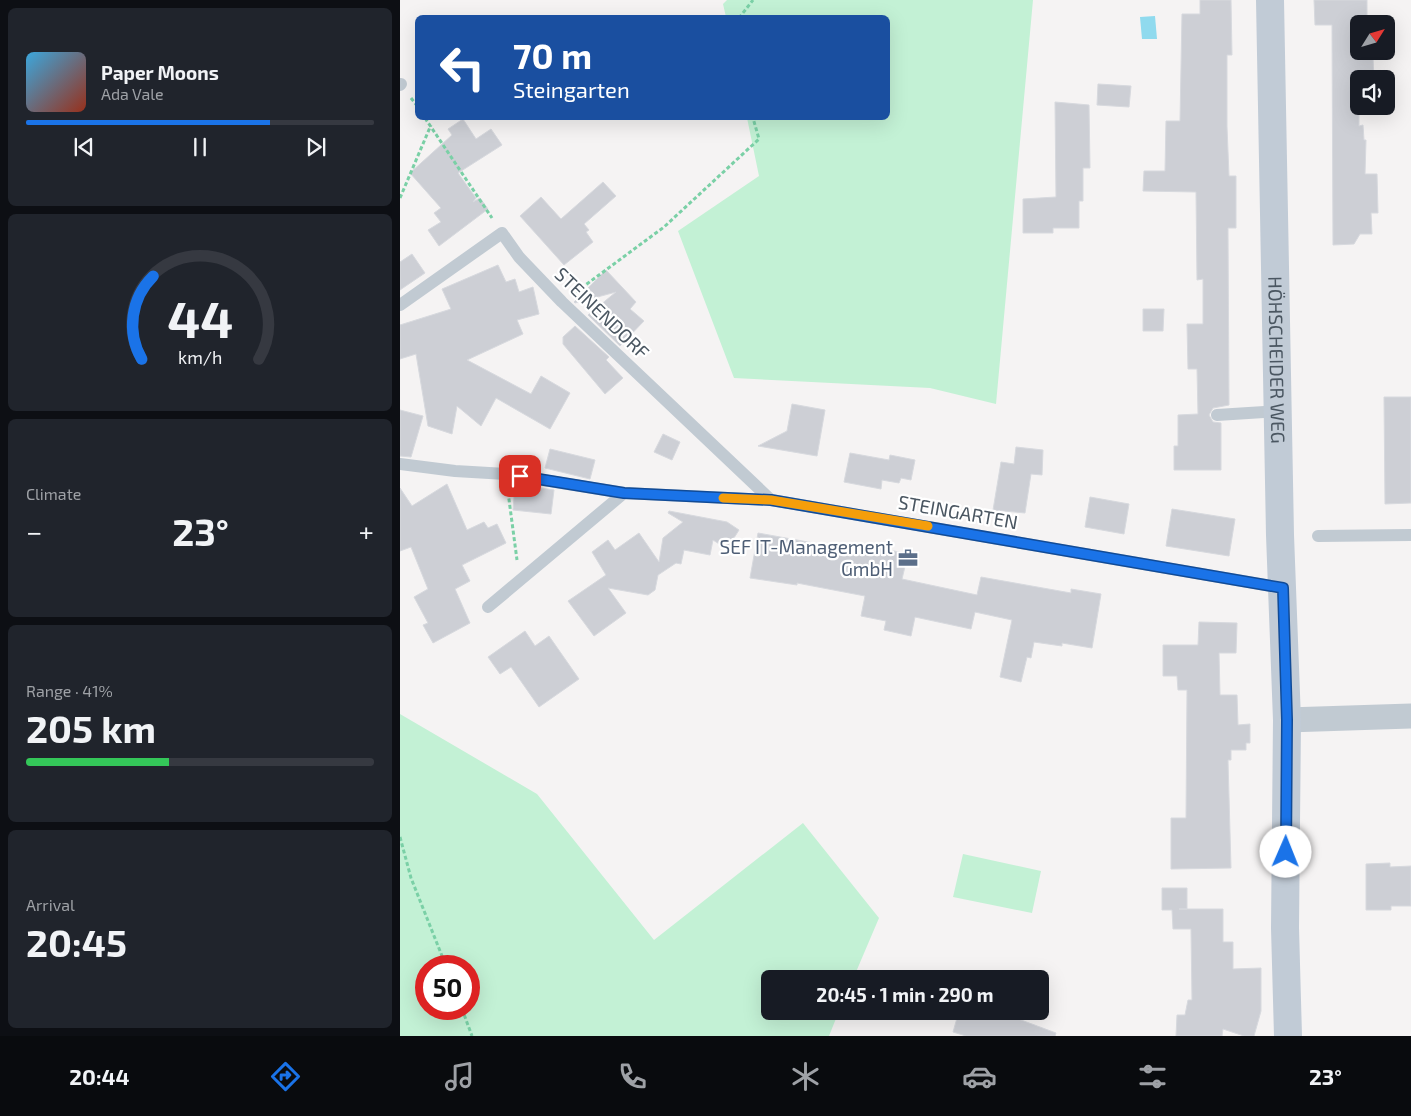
<!DOCTYPE html>
<html lang="en">
<head>
<meta charset="utf-8">
<style>
	:root { --surface:#171b24; --page:#20242c; --text:#f1f3f6; --muted:#9ea1a6; --line:#363941; --accent:#1a73e8 }
	body { margin:0; font-family:"Exo 2",sans-serif; background:var(--page); color:var(--text); height:100vh; display:flex; flex-direction:column; font-size:19px; white-space:nowrap }
	* { box-sizing:border-box; margin:0 }
	p { font-size:16px; color:var(--muted) }
	.icon { flex:none; width:28px; height:28px; fill:none; stroke:currentColor; stroke-width:2; stroke-linecap:round; stroke-linejoin:round }
	.map { position:relative; flex:1; overflow:hidden }
	.drawer { display:flex; flex-direction:column; gap:8px; padding:8px; background:#0d0f14; width:400px }
	.drawer>* { flex:none }
	.hud { position:absolute; left:15px; top:15px; width:475px; height:105px; border-radius:8px; box-shadow:0 5px 20px #0002; background:#1a4fa0; color:#fff; overflow:hidden }
	.needle { width:32px; rotate:53deg }
	.tools { position:absolute; left:950px; top:15px; display:grid; gap:10px }
	.tools a { display:grid; place-items:center; width:45px; height:45px; border-radius:8px; background:var(--surface); box-shadow:0 5px 20px #0002; font-size:25px }
	.speed { position:absolute; left:15px; top:955px; display:flex; gap:10px; font-size:25px; font-weight:700; text-align:center }
	.speed>* { display:grid; place-content:center; width:65px; height:65px; border-radius:50%; background:var(--surface); box-shadow:0 5px 20px #0002; line-height:1 }
	.speed .limit { border:8px solid #d22; background:#fff; color:#111 }
	.pin { position:absolute; display:grid; place-items:center; width:42px; height:42px; color:#fff; margin:-21px; border-radius:10px; box-shadow:0 2px 8px #0006 }
	.me { position:absolute; width:55px; margin:-28px; rotate:1deg; stroke-linejoin:round; filter:drop-shadow(0 0 4px #0008) }
	.turn { display:flex; align-items:center; gap:18px; height:105px; padding:0 15px; font-size:22px }
	.turn .icon { width:65px; height:65px; stroke-width:2.5 }
	.turn b { display:block; font-size:35px; line-height:42px }
	.big { font-size:38px; font-weight:700; line-height:1.1 }
	.drawer .card { flex:1; display:flex; flex-direction:column; justify-content:center; gap:8px; min-width:0; padding:0 18px; border-radius:8px; background:var(--page) }
	.drawer .dial { align-items:center; gap:0 }
	.dial svg { height:130px; overflow:visible; fill:none; stroke:var(--line); stroke-width:7; stroke-linecap:round; text-anchor:middle }
	.dial text { fill:var(--text); stroke:none }
	.song { display:flex; align-items:center; gap:15px }
	.cover { width:60px; height:60px; border-radius:8px; background:linear-gradient(135deg,hsl(200 70% 55%),hsl(10 70% 35%)) }
	.played { height:5px; border-radius:2px; background:linear-gradient(90deg,var(--accent) 70%,var(--line) 70%) }
	.keys { display:flex; justify-content:space-around; direction:ltr }
	.heat { display:flex; justify-content:space-between; align-items:center; font-size:28px; direction:ltr }
	.charge { height:8px; border-radius:4px; background:linear-gradient(90deg,#34c759 41%,var(--line) 0) }
	.trip { position:absolute; left:361px; top:970px; width:288px; height:50px; border-radius:8px; background:var(--surface); box-shadow:0 5px 20px #0002; font-weight:700; line-height:50px; text-align:center }
	.dock { display:flex; height:80px; justify-content:space-around; align-items:center; background:#090b0e; color:var(--muted) }
	.dock .icon { width:35px; height:35px }
	.dock .on { color:var(--accent) }
	.dock b { font-size:22px; color:var(--text) }
	main { display:flex; flex:1; min-height:0 }
	.map>svg:first-child { display:block }
	.green { fill:#c3f1d5; fill-rule:evenodd }
	.water { fill:#90daee }
	.building { fill:#cdcfd5; stroke:#d7d9de }
	.lines { fill:none; stroke-linecap:round; stroke-linejoin:round }
	.path { stroke:#7ad0a6; stroke-width:3; stroke-dasharray:4 2.5; stroke-linecap:butt }
	.service { stroke:#c1cad2; stroke-width:12 }
	.minor { stroke:#c1cad2; stroke-width:25 }
	.secondary { stroke:#c1cbd6; stroke-width:28 }
	.route-casing { stroke:#114b97; stroke-width:12 }
	.route { stroke:#1a73e8; stroke-width:9 }
	.slow { stroke:#f59e0b; stroke-width:9 }
	.labels { text-anchor:middle; stroke-width:4.5; stroke-linejoin:round; paint-order:stroke }
	.street-label { font-size:19px; fill:#4a5661; stroke:#fff }
	.service-label { font-size:19px; fill:#4e5e75; stroke:#fff; text-anchor:end }
</style>
</head>
<body>
<main>
<section class="drawer">
<div class="card">
<div class="song"><i class="cover"></i><div><b>Paper Moons</b><p>Ada Vale</p></div></div>
<div class="played"></div>
<div class="keys"><svg class="icon" aria-label="previous" viewBox="0 0 24 24"><path d="M18 5L8 12l10 7zM5 5v14"/></svg><svg class="icon" aria-label="pause" viewBox="0 0 24 24"><path d="M8 5v14M16 5v14"/></svg><svg class="icon" aria-label="next" viewBox="0 0 24 24"><path d="M6 5l10 7-10 7zM19 5v14"/></svg></div>
</div>
<div class="card dial"><svg viewBox="0 0 100 80">
<path d="M14 69A42 42 0 1 1 86 69"/>
<path d="M14 69A42 42 0 0 1 21 18" stroke="#1a73e8"/>
<text x="50" y="56" font-size="32" font-weight="700">44</text>
<text x="50" y="72" font-size="11">km/h</text>
</svg></div>
<div class="card"><p>Climate</p>
<div class="heat"><a>−</a><b class="big">23°</b><a>+</a></div>
</div>
<div class="card"><p>Range · 41%</p><b class="big">205 km</b><div class="charge"></div></div>
<div class="card"><p>Arrival</p><b class="big">20:45</b></div>
</section>
<div class="map">
<svg width="1011" height="1036" viewBox="0 0 1011 1036">
	<rect width="100%" height="100%" fill="#f5f3f3"/>
	<!-- green -->
	<path class="green" d="M327,0H633L596,404L530,388L334,378L278,231L359,176L347,118H488V18L326,17L323,4Z
		M0,714L137,794L254,940L403,823L479,918L453,979H370V1011H439L429,1036H0ZM26,966H69V1009H26Z
		M563,854L641,871L632,913L553,897Z"/>
	<!-- water -->
	<path class="water" d="M755,16L757,39H742L740,17Z"/>
	<!-- building -->
	<path class="building" d="M800,0H831L832,55H827V127L829,176H836V228H828L829,405L813,408L809,415L813,422L821,423V470H774V446H778V415L798,414L797,369H788L787,324H803V279L797,280L796,192L743,191L744,171H765L766,121H780L782,14H800Z
		M914,0H967V20H957L958,59L973,58L974,79H959V126L963,125L964,140H966L965,174H977L978,213H971L972,234H960L954,244L933,245L932,25H915Z
		M698,84L731,86L729,107L697,105Z
		M655,102L689,105L690,168H683V201H679V228H653V233H623V199L656,197Z
		M63,119L76,139L91,129L102,145L58,173L76,198L73,202L80,198L88,209L39,246L28,230L41,222L34,213L41,208L10,173L52,135L48,129Z
		M203,182L216,196L184,224L189,230L186,232L193,242L164,265L120,216L141,197L161,219Z
		M12,254L25,273L0,290V262Z
		M98,265L106,282L115,279L119,292L133,287L139,314L117,320L123,334L67,360L131,394L141,376L170,393L150,429L96,398L81,426L57,406L52,434L28,426L16,354L0,359V325L51,309L42,289Z
		M206,270L236,302L230,309L244,321L220,346L188,315L216,292L175,303L174,302Z
		M743,309H764L763,331H743Z
		M175,326L209,357L206,360L223,378L205,394L163,344V337Z
		M984,397H1011V503L985,504Z
		M392,404L425,410L417,456L358,446L387,431Z
		M0,410L23,416L11,457L0,456Z
		M263,434L280,442L272,460L254,452Z
		M616,447L643,450L642,475L631,474L625,513L593,510L601,462L614,464Z
		M150,449L195,460L190,479L145,468Z
		M450,453L489,460L490,455L515,460L511,480L501,478L499,483L482,480L481,489L444,482Z
		M47,484L67,530L84,522L88,528L97,524L106,543L62,565L70,581L55,589L70,623L33,643L23,625L28,623L14,597L28,589L11,547L0,551V488L12,506Z
		M115,484L154,490L151,514L113,510Z
		M690,497L729,504L724,534L685,527Z
		M772,509L835,519L829,556L766,546Z
		M269,511L327,522L339,530L327,549L313,540L310,555L284,550L281,564L276,563L258,575L255,590L248,595L208,588L226,613L194,636L168,601L206,575L192,552L208,540L215,550L239,533L259,562L263,538L283,522L268,513Z
		M358,533L475,554L476,547L508,554L502,579L577,595L581,577L671,593V589L701,594L692,648L662,643V646L634,642L631,658L627,657L621,682L600,677L612,620L575,612L571,629L515,617L511,636L484,630L486,621L461,616L465,596L397,583V585L350,578Z
		M799,622L837,623L836,653H819L820,695H837L838,725L850,724V743H846V750H831V760H828L831,868L771,869V818H786L787,690H778L777,676H763V645H798Z
		M125,631L135,646L149,636L179,679L139,707L111,667L100,674L88,657Z
		M990,863V867L1011,866V906H991V910H966V864Z
		M762,888H787V909H779H823V942H833V969L861,968V1011L854,1036H844L823,1029L822,1036H776L777,1015H785L788,1000H792L791,929H773L772,910H762Z
		M559,1011H597L656,1033L655,1036H566L553,1032Z"/>
	<g class="lines">
		<!-- path -->
		<path class="path" d="M339,18L353,0
			M11,98L18,107
			M25,118L92,218
			M0,198L31,125
			M176,292L264,227L359,139L353,118
			M108,492L117,560
			M0,837L11,878L46,966
			M62,1009L72,1036"/>
		<!-- service -->
		<path class="service" d="M0,85L1,84
			M0,305L102,233L119,257L162,302L371,500
			M817,415L878,411
			M0,464L55,471L106,474L224,493L371,500L883,588
			M918,536L1011,535
			M88,607L224,493"/>
		<!-- minor -->
		<path class="minor" d="M887,720L1011,716"/>
		<!-- secondary -->
		<path class="secondary" id="s1" d="M870,0L880,535L887,720L885,928L888,1036"/>
	</g>
	<g class="lines">
		<defs>
			<path id="route" d="M120,476L224,493L371,500L883,588L887,720L886,852"/>
		</defs>
		<!-- route casing -->
		<use href="#route" class="route-casing"/>
		<!-- route -->
		<use href="#route" class="route"/>
		<!-- slow -->
		<path class="slow" d="M323,498L371,500L528,526"/>
	</g>
	<!-- icons -->
	<defs>
		<symbol id="office-bare" viewBox="-9 -9 18 18"><path d="M-6-3h4V-5.5h4V-3h4V5H-6ZM-1-4.5V-3h2v-1.5ZM-6 0V1H6V0Z" fill="#5c6f8a" stroke="#fff" stroke-width="2.5" paint-order="stroke"/></symbol>
	</defs>
	<g fill-rule="evenodd">
		<use href="#office-bare" x="494" y="544" width="28" height="28"/>
	</g>
	<g class="labels">
		<!-- street labels -->
		<g class="street-label">
			<text transform="translate(202 313) rotate(44)" y="7">STEINENDORF</text>
			<text dy="7" stroke="none"><textPath href="#s1" startOffset="360">HÖHSCHEIDER WEG</textPath></text>
			<text transform="translate(558 512) rotate(10)" y="7">STEINGARTEN</text>
		</g>
		<!-- service labels -->
		<g class="service-label">
			<text x="493" y="554">SEF IT-Management<tspan x="493" dy="22">GmbH</tspan></text>
		</g>
	</g>
</svg>
<div class="tools">
<a><svg class="needle" viewBox="-14 -14 28 28"><path d="M0-13l5 13h-10z" fill="#e53935"/><path d="M0 13l5-13h-10z" fill="#9ea1a6"/></svg></a>
<a><svg class="icon" aria-label="sound" viewBox="0 0 24 24"><path d="M4 9h4l5-4v14l-5-4H4zM17 9q2 3 0 6"/></svg></a>
</div>
<div class="speed"><div class="limit">50</div></div>
<div class="pin" style="left:120px;top:476px;background:#d93025"><svg class="icon" aria-label="arrive" viewBox="0 0 24 24"><path d="M6 21V4h12l-3 4 3 4H6"/></svg></div>
<svg class="me" style="left:886px;top:852px" viewBox="-20 -20 40 40"><circle r="19" fill="#fff"/><path d="M0-13L10 11 0 6-10 11z" fill="#1a73e8"/></svg>
<div class="trip">20:45 · 1 min · 290 m</div>
<div class="hud">
<div class="turn"><svg class="icon" aria-label="left" viewBox="0 0 24 24"><path d="M17 20v-9H6M10 6l-5 5 5 5"/></svg><div><b>70 m</b>Steingarten</div></div>
</div>
</div>
</main>
<nav class="dock">
<b>20:44</b>
<svg class="icon on" aria-label="directions" viewBox="0 0 24 24"><path d="M12 3l9 9-9 9-9-9zM9 14v-3h6M13 9l2 2-2 2"/></svg>
<svg class="icon" aria-label="music" viewBox="0 0 24 24"><path d="M9 18V5l10-2v13"/><circle cx="6" cy="18" r="3"/><circle cx="16" cy="16" r="3"/></svg>
<svg class="icon" aria-label="phone" viewBox="0 0 24 24"><path d="M5 4h4l2 5-3 2q2 4 5 5l2-3 5 2v4C11 20 4 13 5 4z"/></svg>
<svg class="icon" aria-label="climate" viewBox="0 0 24 24"><path d="M12 3v18M4 7l16 10M4 17L20 7"/></svg>
<svg class="icon" aria-label="car" viewBox="0 0 24 24"><path d="M5 17H2v-5l4-1 3-4h7l3 4 3 1v5h-3M9 17h6M6 11h13"/><circle cx="7" cy="17" r="2"/><circle cx="17" cy="17" r="2"/></svg>
<svg class="icon" aria-label="filters" viewBox="0 0 24 24"><path d="M4 7h16M4 17h16"/><circle cx="9" cy="7" r="2"/><circle cx="15" cy="17" r="2"/></svg>
<b>23°</b>
</nav>
</body>
</html>
